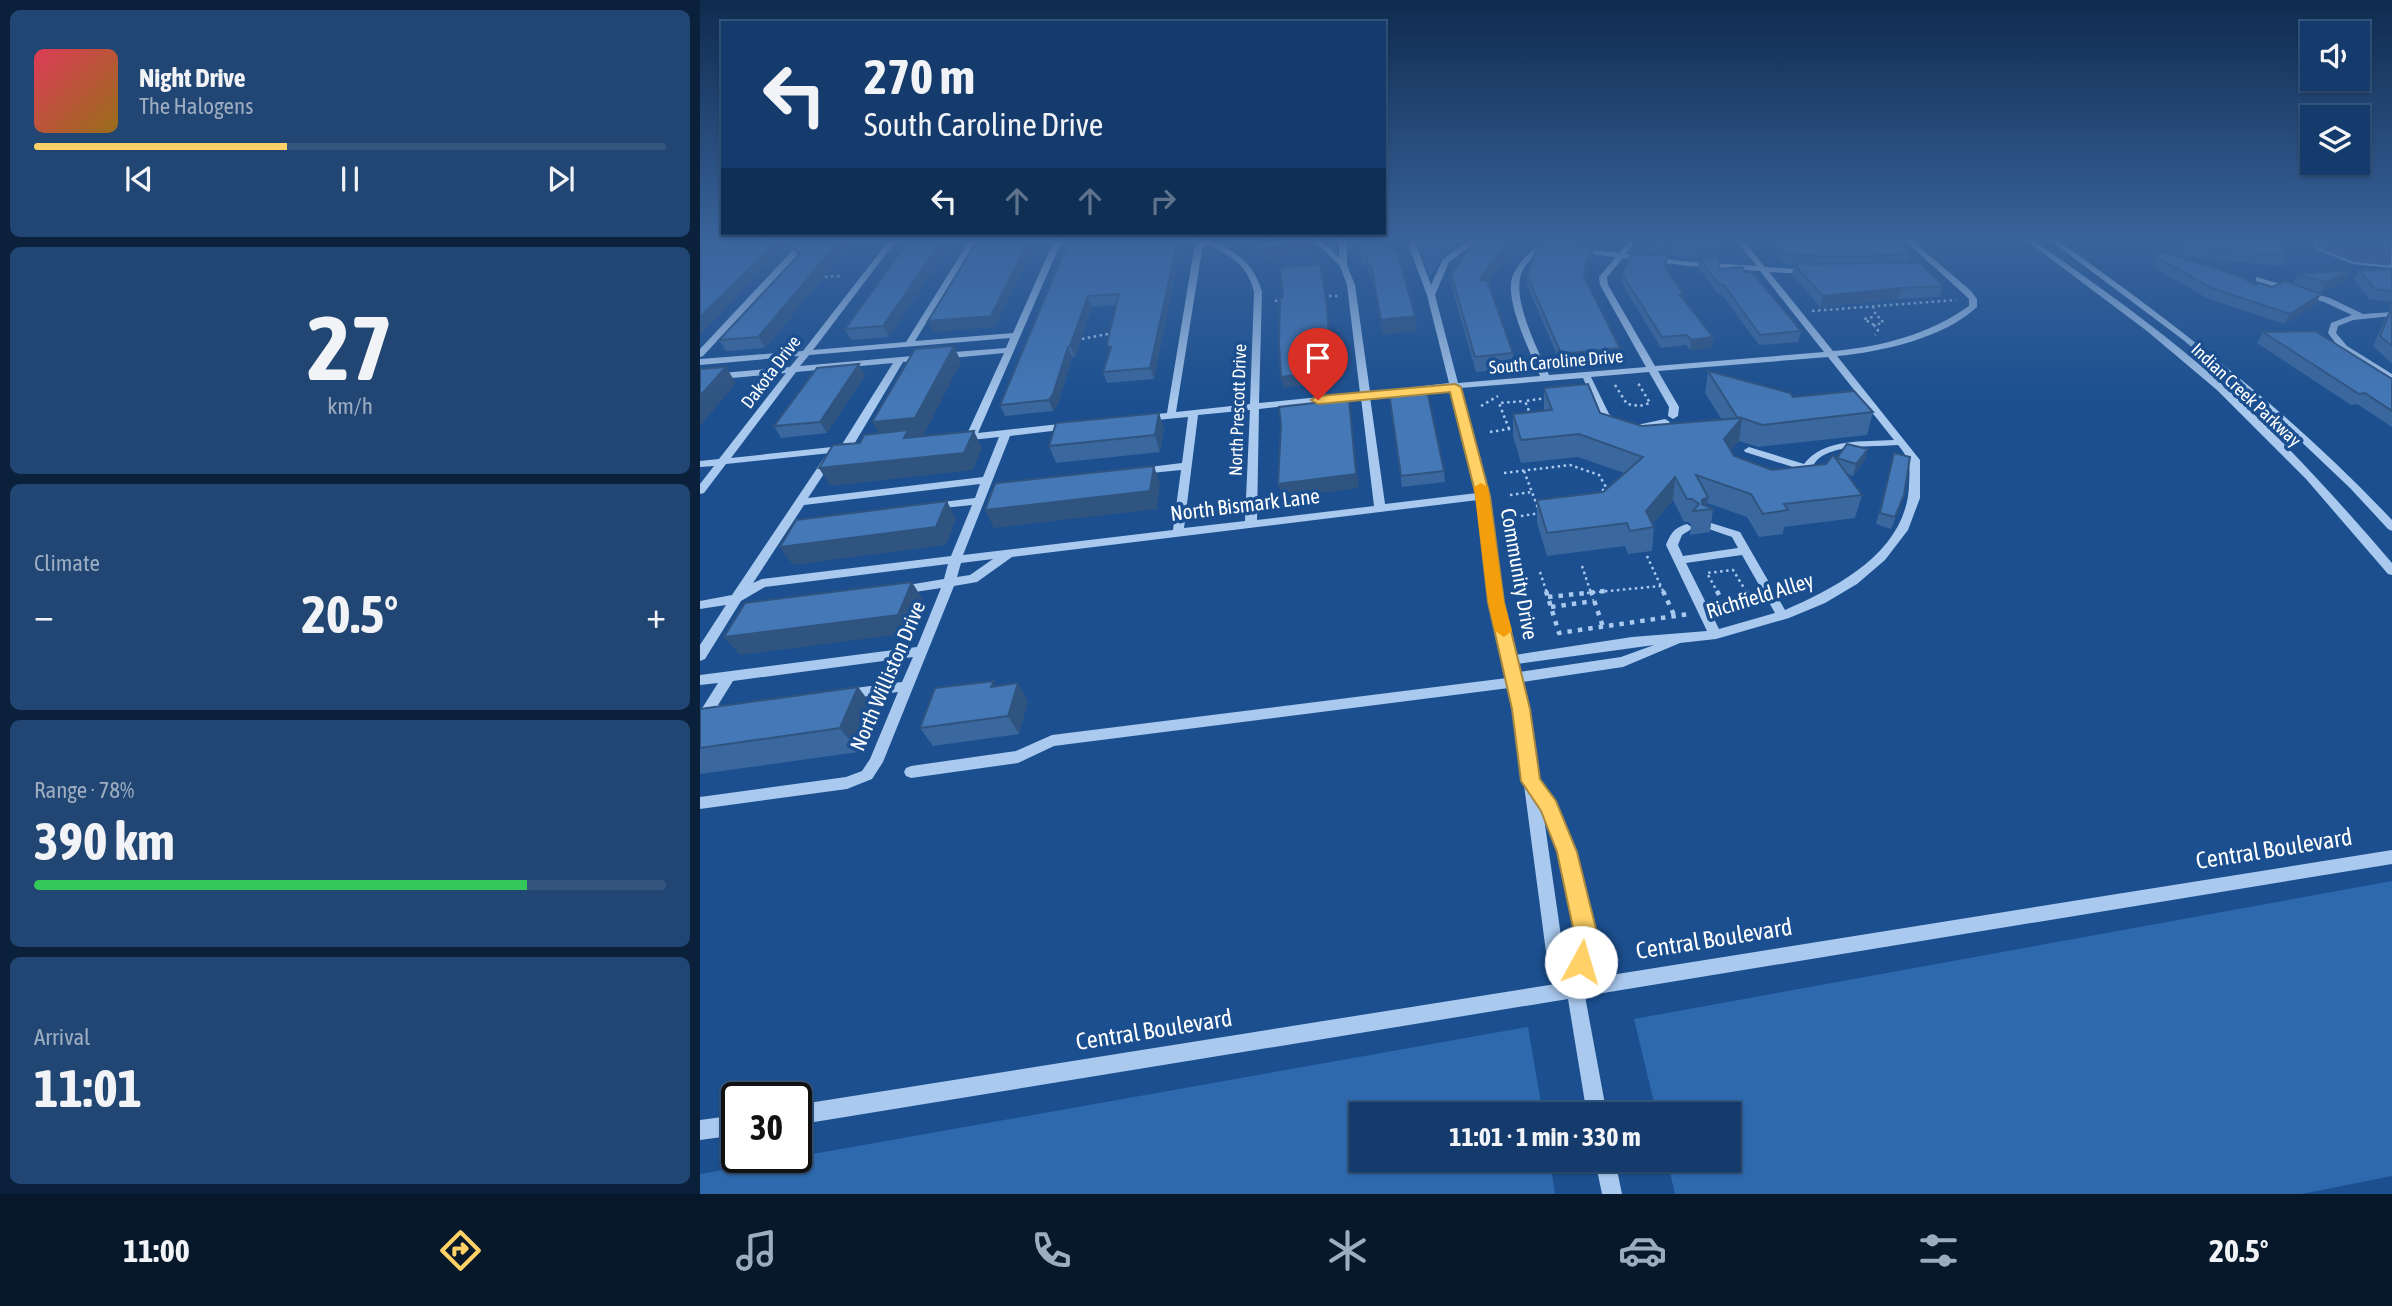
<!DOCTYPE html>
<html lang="en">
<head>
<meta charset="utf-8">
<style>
	:root { --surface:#143b6b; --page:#214673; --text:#f1f3f6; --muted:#9dadc1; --line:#33557e; --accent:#ffd166 }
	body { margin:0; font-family:"Asap Condensed",sans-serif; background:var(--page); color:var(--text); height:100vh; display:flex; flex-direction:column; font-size:26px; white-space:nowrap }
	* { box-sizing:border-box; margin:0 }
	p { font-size:23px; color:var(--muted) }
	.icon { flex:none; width:38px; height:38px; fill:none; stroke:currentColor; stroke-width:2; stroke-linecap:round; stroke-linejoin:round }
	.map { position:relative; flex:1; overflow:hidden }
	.drawer { display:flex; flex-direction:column; gap:10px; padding:10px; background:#0b203b; width:700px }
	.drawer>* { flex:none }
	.hud { position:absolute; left:21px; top:21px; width:665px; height:214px; border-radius:0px; box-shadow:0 2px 5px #0004,0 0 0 2px var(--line); background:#143b6b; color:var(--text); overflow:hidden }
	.buttons { position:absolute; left:1600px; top:21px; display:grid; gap:14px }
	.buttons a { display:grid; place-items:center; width:70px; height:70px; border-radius:0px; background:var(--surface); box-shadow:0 2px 5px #0004,0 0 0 2px var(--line); font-size:35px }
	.speed { position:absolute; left:21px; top:1082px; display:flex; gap:14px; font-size:35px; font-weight:700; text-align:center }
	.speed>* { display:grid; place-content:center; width:91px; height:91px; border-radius:50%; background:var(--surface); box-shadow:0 2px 5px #0004,0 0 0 2px var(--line); line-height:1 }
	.speed .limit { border:4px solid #111; border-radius:10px; background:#fff; color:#111 }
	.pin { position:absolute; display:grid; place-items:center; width:60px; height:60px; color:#fff; margin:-72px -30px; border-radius:50% 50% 50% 0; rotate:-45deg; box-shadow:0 0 7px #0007 }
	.pin .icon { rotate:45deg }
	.me { position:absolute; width:77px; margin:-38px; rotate:6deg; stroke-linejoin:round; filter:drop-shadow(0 0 5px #0008) }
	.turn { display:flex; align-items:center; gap:24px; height:147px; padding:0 28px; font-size:32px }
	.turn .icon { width:91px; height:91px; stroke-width:2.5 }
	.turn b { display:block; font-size:49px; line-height:60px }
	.lanes { display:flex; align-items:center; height:66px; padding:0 28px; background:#0003; justify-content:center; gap:35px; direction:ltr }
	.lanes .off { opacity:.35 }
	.big { font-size:52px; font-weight:700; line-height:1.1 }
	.drawer .widget { flex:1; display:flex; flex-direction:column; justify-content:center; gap:10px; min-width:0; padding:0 24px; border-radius:10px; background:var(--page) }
	.drawer .dial { align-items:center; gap:0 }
	.dial b { font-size:91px; line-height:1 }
	.song { display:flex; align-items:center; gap:21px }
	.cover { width:84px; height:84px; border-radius:10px; background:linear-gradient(135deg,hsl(350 70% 55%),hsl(40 70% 35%)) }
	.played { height:7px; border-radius:4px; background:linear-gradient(90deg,var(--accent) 40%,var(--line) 40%) }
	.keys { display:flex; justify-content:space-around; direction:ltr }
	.heat { display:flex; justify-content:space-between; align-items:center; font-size:38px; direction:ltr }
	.charge { height:10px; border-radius:5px; background:linear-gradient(90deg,#34c759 78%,var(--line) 0) }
	.trip { position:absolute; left:649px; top:1102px; width:392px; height:70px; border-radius:0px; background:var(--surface); box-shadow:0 2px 5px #0004,0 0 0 2px var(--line); font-weight:700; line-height:70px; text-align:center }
	.tab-bar { display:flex; height:112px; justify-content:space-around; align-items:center; background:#08182b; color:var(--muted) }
	.tab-bar .icon { width:49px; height:49px }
	.tab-bar .active { color:var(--accent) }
	.tab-bar b { font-size:32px; color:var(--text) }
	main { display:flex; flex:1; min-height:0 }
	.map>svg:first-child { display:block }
	.green { fill:#2e69ad }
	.water { fill:#3c6290; stroke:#9cc4f0; stroke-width:2 }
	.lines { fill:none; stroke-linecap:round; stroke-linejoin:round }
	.path-far1 { stroke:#a9c9ee; stroke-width:2.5; stroke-dasharray:2.5 3.5; stroke-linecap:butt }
	.path { stroke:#a9c9ee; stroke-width:4.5; stroke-dasharray:4.5 6; stroke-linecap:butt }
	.minor { fill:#a9c9ee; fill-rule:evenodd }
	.wall { fill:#3a679d }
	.shaded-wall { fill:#305480 }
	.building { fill:#4478b7; stroke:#305480; stroke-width:2 }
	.route { fill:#ffd166; stroke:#a68842; stroke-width:2 }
	.slow { fill:#f59e0b }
	.labels { text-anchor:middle; stroke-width:7; stroke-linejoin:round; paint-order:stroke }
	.far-street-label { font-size:18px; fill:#fff; stroke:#1b4f8f }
	.street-label { font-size:21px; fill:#fff; stroke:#1b4f8f }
	.near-street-label { font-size:24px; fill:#fff; stroke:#1b4f8f }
</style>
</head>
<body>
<main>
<section class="drawer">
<div class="widget">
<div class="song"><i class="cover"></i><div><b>Night Drive</b><p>The Halogens</p></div></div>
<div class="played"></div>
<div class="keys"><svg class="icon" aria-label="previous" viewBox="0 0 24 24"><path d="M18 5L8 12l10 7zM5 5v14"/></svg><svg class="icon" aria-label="pause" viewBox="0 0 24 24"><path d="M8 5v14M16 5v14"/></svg><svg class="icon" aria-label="next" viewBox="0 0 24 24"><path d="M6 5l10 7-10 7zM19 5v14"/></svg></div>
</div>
<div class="widget dial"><b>27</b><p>km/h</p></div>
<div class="widget"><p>Climate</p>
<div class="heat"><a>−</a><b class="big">20.5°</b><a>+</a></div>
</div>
<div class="widget"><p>Range · 78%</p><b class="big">390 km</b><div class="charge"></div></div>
<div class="widget"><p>Arrival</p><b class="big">11:01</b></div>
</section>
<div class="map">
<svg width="1692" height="1194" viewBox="0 0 1692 1194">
	<rect width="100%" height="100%" fill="#1b4f8f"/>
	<!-- green -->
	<path class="green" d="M719,238H771L745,254L730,276L718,243Z
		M1692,881V1176L1602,1194H975L967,1160H1029V1115H957L934,1019Z
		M828,1027L843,1115H662V1160H850L855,1194H0V1174Z"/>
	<!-- water -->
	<path class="water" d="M1631,238H1692V267L1653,263L1618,249L1615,243Z"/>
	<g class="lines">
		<!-- path-far1 -->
		<path class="path-far1" d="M119,277L142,276
			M623,296H640
			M575,301L584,299
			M1173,306L1176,316L1181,318L1183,323L1174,325L1178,330L1175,335
			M1112,311L1256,300
			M1174,325L1164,319L1176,316
			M376,340L413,333
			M915,385L927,404L940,406L950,403L938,383
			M781,406L798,396
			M831,416L825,401L847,398
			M809,429L799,403L825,401
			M790,432L815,428
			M824,471L838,508
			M804,473L870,465L899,475L906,487L899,494
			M810,495L832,492
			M815,517L840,513
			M947,556L964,593
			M882,566L891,593
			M840,572L847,593
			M887,593L961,586
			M1018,593L1007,573L1033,570L1047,593"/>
		<!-- path -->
		<path class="path" d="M846,591L859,633L989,614
			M891,591L903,627
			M963,591L974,615
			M1017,591L1026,609L1054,605
			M1046,591L1054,605
			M848,597L905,591
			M1054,605L1059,604
			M851,607L894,601"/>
		<!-- minor -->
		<path class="minor" d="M97,238H104L99,253L3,356L0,357V349L93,250Z
			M191,238H198L113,350L206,342L271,238H278L215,341L313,333L355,238H363L278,433L369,423L374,426L369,429L310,436L263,555L473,530L481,470L441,474L436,471L441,468L482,463L488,417L446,421L441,418L446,415L467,413L494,249L500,243L485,240V238C520,238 553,257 562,292L559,403L660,393L647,285L640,266L612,238H619L639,257V238H647V265L655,285L670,392L749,383L727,295L709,247V238H716L717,247L731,285L743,259L768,241L744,243L722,240V238H782L749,262L735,295L758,383L840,376C831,353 803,299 813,275C820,259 834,249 846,238H854C843,249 830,257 823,270C809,295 838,350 849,375L946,367L900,285L899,277L916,257L875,252V248H878L919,253L932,238H938L926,254L990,262L1057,266L1034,238H1041L1065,267L1110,270V274H1107L1069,272L1133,351C1181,347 1230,334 1269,306V299L1265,295L1202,238H1209L1271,291L1277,299V307C1244,338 1181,352 1137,356L1220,460V498L1208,530L1185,560L1157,584L1125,603L1089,618L1016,639L980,643L923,667L822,682L828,709L838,780L854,802L875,852L896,937L886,979L1692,850V864L885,996L907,1115H887L868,999L96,1125V1105L862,983L846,952L814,709L809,688L354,746L318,763L211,778L206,776L204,772L206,768L211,766L316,751L352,735L807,678L790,602L778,500L312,557L277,582L254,586L183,762L172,779L147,789L0,809V797L146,777L162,771L170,759L198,692L147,699L142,698L140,694L142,690L147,689L202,682L213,657L33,681L18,705L26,707L28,711L26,715C19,717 10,716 3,714L1,710L18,683L0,685V675L217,647L241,588L202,594L196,590L202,586L244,579L248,564L65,587L41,601L5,659L0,661V645L26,605L0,609V601L32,595L124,458L128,457L133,460L108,498L283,477L299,437L262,441L257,438L267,434L304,353L241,359L237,356L241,353L306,348L310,338L109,355L100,366L223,355L227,358L223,361L203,362L150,451L26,464L4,493L0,494V484L14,466L0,467V461L19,459L86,373L0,381V375L90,367L99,356L0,365V359L103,351ZM506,245C531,254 548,266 554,292L550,404L476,412L502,250ZM923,258L990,266L1060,271L1124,352L955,366L908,285L907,277ZM1128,357L1194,440C1163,442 1124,438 1104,464L1049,447L1044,450L1045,452L1106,471C1113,468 1115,460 1122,456C1142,444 1175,447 1198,445C1211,461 1210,465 1209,485C1207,551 1138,587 1085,610L1040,532L1011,523H1003L1001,525L1003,527L1032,537L1038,548L983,556L978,545L982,535L993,528L987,524C974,528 971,533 966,545L1007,631L932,637L815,655L802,602L788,496L760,388L883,378L900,416L914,425L919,422L909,414L891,377L949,372L969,407L968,416L973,419L978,416L979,407L958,371ZM193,363L141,446L31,458L96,372ZM751,389L777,493L685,504L670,397ZM661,398L674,506L557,520L559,409ZM550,410L545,521L484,528L498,415ZM280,484L275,498L234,503L229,506L234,509L272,505L251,556L62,579L53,583L104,505ZM1042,555L1075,613L1019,629L986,563ZM293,559L270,575L257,577L261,563ZM954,645L921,657L819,672L817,664ZM843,811L859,852L878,937L872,965L863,950Z
			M1052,238H1112L1108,240H1056Z
			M1323,238H1330C1388,279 1446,319 1500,365C1570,425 1632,493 1692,563V575L1688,574L1606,479L1517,390L1447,331Z
			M1347,238H1354C1475,323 1590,412 1692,520V531L1688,529L1650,488L1569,411L1482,339Z
			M1556,277L1630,298L1663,314L1692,312V316L1653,320L1638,326L1636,333L1647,346L1692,374V381L1641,350L1628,333L1631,323L1652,315L1624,302L1556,281Z
			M965,419L970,422L968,424L940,430L935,427L937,425Z
			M37,1115V1135L0,1140V1120Z
			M895,1160H915L922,1194H902Z"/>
	</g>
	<!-- wall -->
	<path class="wall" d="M156,238L65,348L26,351L19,340L98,256L93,247Z
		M211,238H269L265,243L250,244L189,337L151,340L145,329Z
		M413,238L411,245L480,249L454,379L407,383L403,372L409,352L417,305L392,307L375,357H372L358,405L353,411L305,416L300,405Z
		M547,238H615L617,247L566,259L549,243Z
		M779,238H830L814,252L812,248L788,284L813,353V368L776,372L752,288L751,274Z
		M867,238H906L901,246L870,244L893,247V256L884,278L920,348V358L861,364L827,285V275L860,245L866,244Z
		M946,238L1019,250L1018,259L1019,269L1101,331L1098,342L1059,345L1022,295L1018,294L998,267L999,258L968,255L966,269L984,295L983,299L1013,337L1011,348L990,350L986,345L961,348L922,284V274L968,255L945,252Z
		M1077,238L1211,254L1209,263L1243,286L1240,297L1198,299L1120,307L1092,274L1094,265L1083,264L1075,246Z
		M1449,238H1573L1587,256L1581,266L1475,255Z
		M659,251H691L715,316L717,331L683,334L673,280H671L667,265H661Z
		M1460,251L1556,285L1572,287L1593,284L1598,275L1644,281L1620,293L1603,288L1615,305L1584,324L1507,298L1453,267Z
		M1692,269V364L1673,346L1685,319L1691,310H1689L1692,302L1669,299L1654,280L1660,271Z
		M1563,332L1692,379V427L1657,404L1651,405L1557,343Z
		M1008,371L1093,397L1173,412L1167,435L1058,447L1039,441L1031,450L1034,456L1072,470L1126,464L1136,460L1137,458L1168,449L1165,460L1153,476L1146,473L1162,495L1155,518L1084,527L1083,534L1059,537L1047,517L1007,503V506L1013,509L1010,532L990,535L991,524L988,522H984L973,500L952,524L954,527L952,551L928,554L925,546L847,556L837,523V500L903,492L924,473L878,457L821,463L813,436V414L844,411V388L900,413L942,426L1022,420L1005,393Z
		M165,375L127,433L81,438L74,426Z
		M689,393L744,471L745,482L702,487Z
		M464,429L460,452L356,463L349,446Z
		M1194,453L1200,507L1191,529L1176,524Z
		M158,687L176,711L159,752L0,774V709Z
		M328,701L319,734L233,746L220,728Z"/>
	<!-- shaded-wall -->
	<path class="shaded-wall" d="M0,238H14L0,252Z
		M80,238H82L87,246L0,335V317Z
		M85,238H95L90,249L85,239Z
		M142,238H156L65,348L58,337Z
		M244,238H248L250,244L189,337L183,326Z
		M262,238H269L265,243Z
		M330,238H339L295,327L233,332L228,321Z
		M407,238H413L407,255L404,245Z
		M612,238H615L617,247L566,259L564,249Z
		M810,238H812V248L780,295V280Z
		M814,238H830L814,252Z
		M901,238H906L901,246Z
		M478,239L480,249L454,379L450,368Z
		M893,247V256L885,275L883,287L885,265Z
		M669,266H671L673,280H671Z
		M1650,271L1644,281L1620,293L1626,282Z
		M1201,288L1198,299L1120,307L1123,296Z
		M1621,294L1615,305L1584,324L1590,314Z
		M388,296L392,307L375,357L370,346Z
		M627,306L629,316L633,381L583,388L581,377Z
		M715,316L717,331L683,334L681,320Z
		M1013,337L1011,348L990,350L991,340Z
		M254,346L261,362L224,435L211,436L217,447L182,439L172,422Z
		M368,347L372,357L358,405L353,411L349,400Z
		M920,348V358L861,364V354Z
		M159,364L165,375L127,433L120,422Z
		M26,367L36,383L0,426V396Z
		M649,399L659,488L582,498L578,484Z
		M459,413L464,429L460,452L455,435Z
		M1042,418L1039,441L1021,462L1024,439Z
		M274,431L282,448L273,470L130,486L119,468Z
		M1168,449L1165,460L1153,476L1156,464Z
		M454,466L460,484L457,509L294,528L285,510Z
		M975,477L973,500L949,528L946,511Z
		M1008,497L1006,510H1001L1002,500Z
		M247,501L256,519L246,545L93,565L80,547Z
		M212,582L223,600L210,633L40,655L24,637Z
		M318,683L328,701L319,734L308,716Z
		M158,687L176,711L159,752L140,728Z"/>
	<!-- building -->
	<path class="building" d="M12,238H80L0,317V249Z
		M97,238H142L58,337L19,340L100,254L93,247Z
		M211,238H244L183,326L145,329Z
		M279,238H330L291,316L228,321Z
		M370,238H407L404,245L478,239L450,368L403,372L411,347H408L407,343L419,294L388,296L370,346L368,347L353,394L349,400L300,405Z
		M551,238H612L564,249Z
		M658,238H689L691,251H697L715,316L681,320L671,266H669L665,251H659Z
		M779,238H810L780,280H787L813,353L775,357L751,274Z
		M946,238H1019V250L946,243Z
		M1077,238H1195L1211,254L1142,257L1085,254Z
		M1468,238H1573L1587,256L1480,245Z
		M842,242L860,245L861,243L893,247L885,265L884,277L920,348L861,354L827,275L837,247Z
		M1460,251L1539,276L1556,285L1560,283L1572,287L1585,281L1621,294L1590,314L1512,288L1457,258Z
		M931,255H968L964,266L984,295H980L1013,337L991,340L987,335L962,337L922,274Z
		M999,257L1019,259V269L1042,267L1046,273L1052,272L1101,331L1060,335L1024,285L1019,284Z
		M1220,263L1243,286L1201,288L1123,296L1094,264Z
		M620,264L627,306L631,370L581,377L579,343L580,298L583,297L580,268Z
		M1692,269V291L1675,289L1660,271Z
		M1650,271L1626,282L1598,275L1603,273Z
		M1691,309H1692V346L1680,336Z
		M1615,331L1692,379V411L1665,393L1659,394L1563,332Z
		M254,346L215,418L172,422L215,349Z
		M159,364L120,422L74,426L117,368Z
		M26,367L0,396V369Z
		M1008,371L1090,393L1093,397L1154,391L1173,412L1062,425L1042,418L1024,439L1034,456L1072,470L1126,464L1133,455L1162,495L1084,504L1088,510L1063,514L1051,494L996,475L1008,497L1002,500V504L1013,509L993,511L999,504L992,499H987L975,477L946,511L954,527L930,531L927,523L847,533L837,500L903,492L943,457L879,434L821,440L813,414L852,410L844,388L888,384L900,413L942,426L1042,418L1037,417Z
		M727,390L744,471L701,476L689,393Z
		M649,399L656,474L578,484L581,425L579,407Z
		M459,413L455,435L349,446L356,423Z
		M208,430L204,438L274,431L264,453L119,468L133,445L160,443L164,435Z
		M1147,444L1168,449L1156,464L1137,458Z
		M1194,453L1210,457L1204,495L1195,517L1180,513Z
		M454,466L450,491L285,510L295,484L298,483Z
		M247,501L236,527L80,547L96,520Z
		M212,582L198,615L24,637L45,603Z
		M294,681L291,687L318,683L308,716L220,728L235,688Z
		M158,687L140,728L0,748V709Z"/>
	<!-- sky -->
	<linearGradient id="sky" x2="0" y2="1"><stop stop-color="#0f2b4f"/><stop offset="0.59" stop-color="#39639b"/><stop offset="1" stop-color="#39639b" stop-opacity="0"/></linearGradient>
	<rect width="1692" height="405" fill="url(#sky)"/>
	<!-- route -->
	<path class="route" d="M755,384L761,387L790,496L804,602L830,709L840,779L856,801L877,852L898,937L889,970L881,973L873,970L869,962L875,937L857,852L841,811L821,781L812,709L788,602L776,496L750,392L618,404L611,400L618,396Z"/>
	<!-- slow -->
	<path class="slow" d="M781,483L788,487L804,602L812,631L804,637L795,631L788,602L774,487Z"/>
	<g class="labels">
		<!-- far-street labels -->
		<g class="far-street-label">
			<text transform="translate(856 362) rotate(-5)" y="6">South Caroline Drive</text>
			<text transform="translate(71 372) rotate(-53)" y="6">Dakota Drive</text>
			<text transform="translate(1546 395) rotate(43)" y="6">Indian Creek Parkway</text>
			<text transform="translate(538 410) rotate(-88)" y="6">North Prescott Drive</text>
		</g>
		<!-- street labels -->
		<g class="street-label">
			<text transform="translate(545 505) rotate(-7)" y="7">North Bismark Lane</text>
			<text transform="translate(819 574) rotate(80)" y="7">Community Drive</text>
			<text transform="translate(1060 596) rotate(-17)" y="7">Richfield Alley</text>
			<text transform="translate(188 676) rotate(-67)" y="7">North Williston Drive</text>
		</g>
		<!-- near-street labels -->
		<g class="near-street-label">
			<text transform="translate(1574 849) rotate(-9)" y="8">Central Boulevard</text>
			<text transform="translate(1014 939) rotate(-9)" y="8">Central Boulevard</text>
			<text transform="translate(454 1030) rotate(-9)" y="8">Central Boulevard</text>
		</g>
	</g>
</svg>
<div class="buttons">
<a><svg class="icon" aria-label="sound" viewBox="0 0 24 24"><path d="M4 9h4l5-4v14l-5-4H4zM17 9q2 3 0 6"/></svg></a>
<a><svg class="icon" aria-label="layers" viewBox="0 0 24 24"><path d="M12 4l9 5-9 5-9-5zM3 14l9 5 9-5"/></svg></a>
</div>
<div class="speed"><div class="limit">30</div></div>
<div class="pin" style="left:618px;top:400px;background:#d93025"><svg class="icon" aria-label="arrive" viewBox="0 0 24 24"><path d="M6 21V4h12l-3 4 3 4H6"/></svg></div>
<svg class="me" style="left:881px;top:962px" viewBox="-20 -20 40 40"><circle r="19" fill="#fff"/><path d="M0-13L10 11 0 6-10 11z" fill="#ffd166"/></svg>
<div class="trip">11:01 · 1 min · 330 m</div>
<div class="hud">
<div class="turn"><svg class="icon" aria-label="left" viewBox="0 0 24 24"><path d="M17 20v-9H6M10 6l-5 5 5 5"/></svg><div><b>270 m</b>South Caroline Drive</div></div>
<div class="lanes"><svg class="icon" aria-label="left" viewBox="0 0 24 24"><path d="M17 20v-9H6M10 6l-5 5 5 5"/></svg><svg class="icon off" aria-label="ahead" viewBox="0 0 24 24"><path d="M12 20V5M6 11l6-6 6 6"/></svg><svg class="icon off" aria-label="ahead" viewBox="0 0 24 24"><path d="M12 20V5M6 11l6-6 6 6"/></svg><svg class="icon off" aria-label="right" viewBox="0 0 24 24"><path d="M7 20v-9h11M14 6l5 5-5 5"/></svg></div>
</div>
</div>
</main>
<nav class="tab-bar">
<b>11:00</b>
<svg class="icon active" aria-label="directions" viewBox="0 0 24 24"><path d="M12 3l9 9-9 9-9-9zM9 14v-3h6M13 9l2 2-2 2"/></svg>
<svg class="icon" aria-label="music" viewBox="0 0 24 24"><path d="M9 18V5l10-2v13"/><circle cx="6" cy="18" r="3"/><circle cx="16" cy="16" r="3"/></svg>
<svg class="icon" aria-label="phone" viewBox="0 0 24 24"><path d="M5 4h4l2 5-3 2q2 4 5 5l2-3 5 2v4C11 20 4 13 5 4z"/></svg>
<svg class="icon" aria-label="climate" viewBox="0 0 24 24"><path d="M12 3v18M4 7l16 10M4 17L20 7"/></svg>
<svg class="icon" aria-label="car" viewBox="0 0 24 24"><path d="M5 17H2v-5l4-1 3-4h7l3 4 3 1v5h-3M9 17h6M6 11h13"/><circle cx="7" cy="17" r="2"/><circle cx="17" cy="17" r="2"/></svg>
<svg class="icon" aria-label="filters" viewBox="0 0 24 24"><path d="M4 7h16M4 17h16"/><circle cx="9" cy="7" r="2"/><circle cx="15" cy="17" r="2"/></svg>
<b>20.5°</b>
</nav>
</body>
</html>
